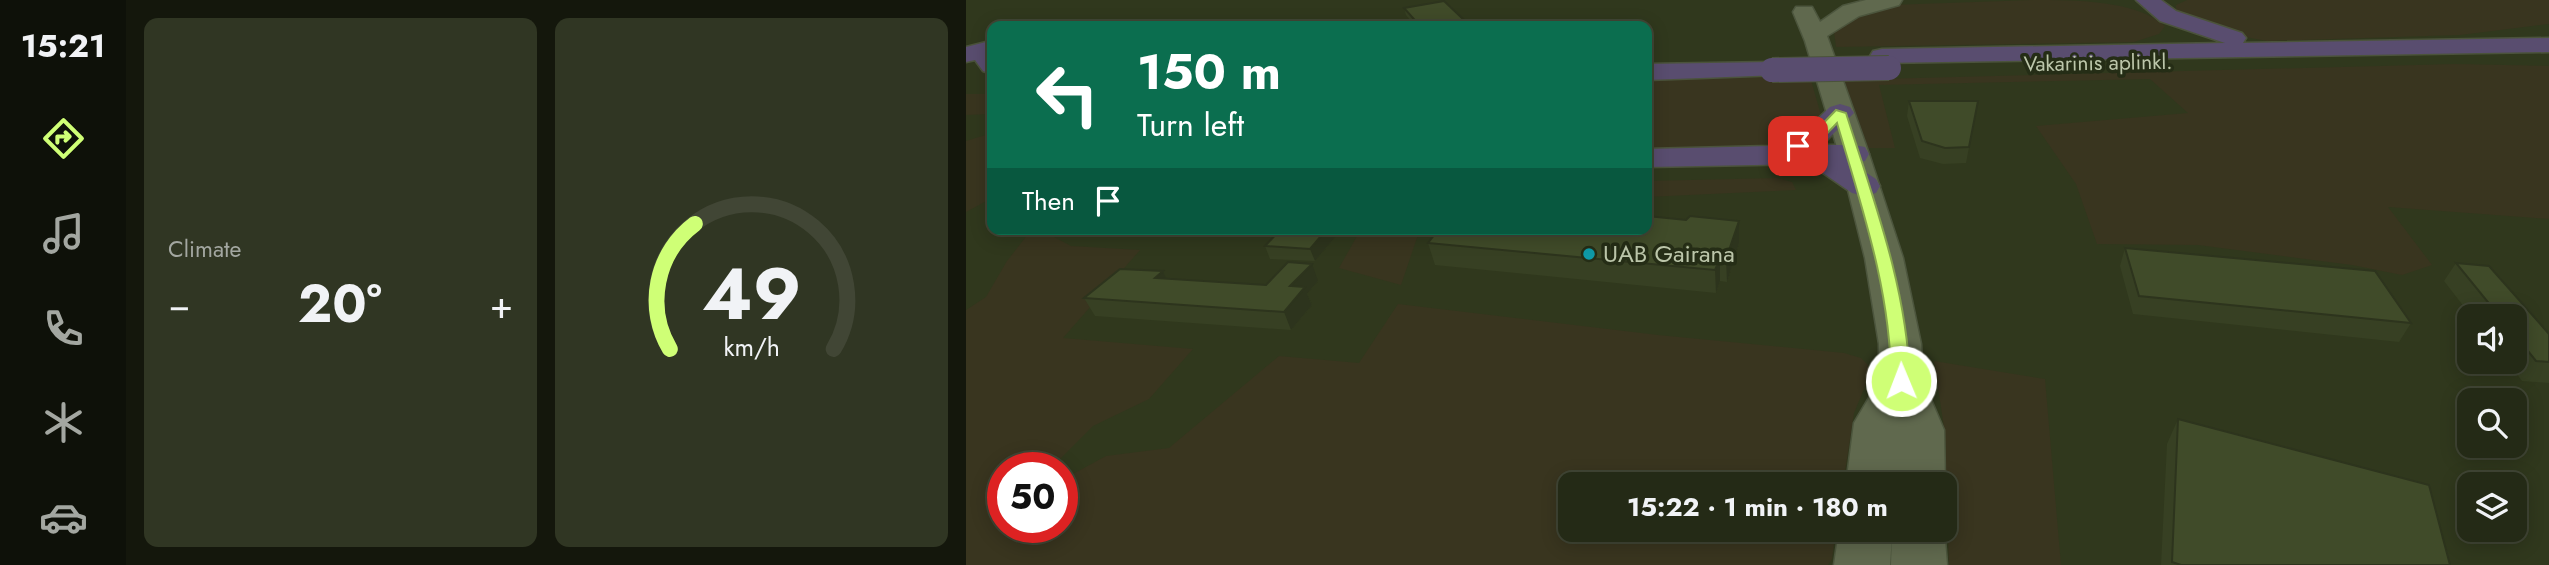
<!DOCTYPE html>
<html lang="en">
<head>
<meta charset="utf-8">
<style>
	:root { --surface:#242a16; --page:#303623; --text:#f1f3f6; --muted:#a3a7a1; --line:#414635; --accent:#cfff76 }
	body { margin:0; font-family:Jost,sans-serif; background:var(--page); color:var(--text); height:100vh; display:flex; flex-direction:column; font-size:26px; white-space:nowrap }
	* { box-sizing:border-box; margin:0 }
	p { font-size:23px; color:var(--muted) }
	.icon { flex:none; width:38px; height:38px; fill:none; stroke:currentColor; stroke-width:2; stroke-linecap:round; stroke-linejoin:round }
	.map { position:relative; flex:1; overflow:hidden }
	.sheet { display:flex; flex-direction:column; gap:18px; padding:18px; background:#14170c; width:840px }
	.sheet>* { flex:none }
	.hud { position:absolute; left:21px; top:21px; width:665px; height:214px; border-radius:14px; box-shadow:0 4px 18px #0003,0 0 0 2px var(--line); background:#0b6e4f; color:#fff; overflow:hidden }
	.controls { position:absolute; left:1491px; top:304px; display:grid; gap:14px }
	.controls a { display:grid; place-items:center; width:70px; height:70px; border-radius:14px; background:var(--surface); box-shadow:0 4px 18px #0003,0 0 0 2px var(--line); font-size:35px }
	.speed { position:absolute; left:21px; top:452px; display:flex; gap:14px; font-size:35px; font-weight:700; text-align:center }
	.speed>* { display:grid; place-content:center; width:91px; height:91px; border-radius:50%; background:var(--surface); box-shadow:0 4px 18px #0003,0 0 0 2px var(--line); line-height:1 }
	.speed .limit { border:10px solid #d22; background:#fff; color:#111 }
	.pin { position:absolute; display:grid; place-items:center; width:60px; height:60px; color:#fff; margin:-30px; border-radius:14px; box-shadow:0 4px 10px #0006 }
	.me { position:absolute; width:77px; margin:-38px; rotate:359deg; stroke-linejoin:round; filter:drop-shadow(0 0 5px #0008) }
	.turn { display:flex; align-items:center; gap:24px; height:147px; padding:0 35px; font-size:32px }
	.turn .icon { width:91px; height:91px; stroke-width:2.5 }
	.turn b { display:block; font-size:49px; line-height:60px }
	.then { display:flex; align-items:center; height:66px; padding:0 35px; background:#0003; gap:14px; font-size:26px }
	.big { font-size:52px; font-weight:700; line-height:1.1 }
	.sheet .tile { flex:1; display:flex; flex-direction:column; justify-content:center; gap:10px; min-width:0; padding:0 24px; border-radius:14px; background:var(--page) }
	.sheet .dial { align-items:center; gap:0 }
	.dial svg { height:182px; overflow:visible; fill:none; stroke:var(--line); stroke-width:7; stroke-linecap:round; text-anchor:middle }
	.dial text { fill:var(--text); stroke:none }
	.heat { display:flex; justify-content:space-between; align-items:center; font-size:38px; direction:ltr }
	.sheet .tiles { flex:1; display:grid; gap:18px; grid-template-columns:repeat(2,1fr) }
	.trip { position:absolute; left:592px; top:472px; width:399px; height:70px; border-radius:14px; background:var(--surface); box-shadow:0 4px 18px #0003,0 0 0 2px var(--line); font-weight:700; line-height:70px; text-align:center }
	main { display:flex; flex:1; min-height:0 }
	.tabs { display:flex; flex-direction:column; width:126px; justify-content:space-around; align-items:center; background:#0e1109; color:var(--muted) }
	.tabs .icon { width:49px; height:49px }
	.tabs .on { color:var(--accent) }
	.tabs b { font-size:32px; color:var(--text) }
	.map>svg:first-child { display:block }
	.green { fill:#39351f }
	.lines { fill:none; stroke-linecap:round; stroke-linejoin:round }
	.major-casing { stroke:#4c553d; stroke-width:3 }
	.highway-casing { stroke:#4b533b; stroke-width:3 }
	.major { fill:#60694e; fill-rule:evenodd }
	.highway { fill:#594d6f; fill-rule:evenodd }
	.highway-bridge-casing { stroke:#4b533b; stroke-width:26; stroke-linecap:butt }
	.highway-bridge { stroke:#594d6f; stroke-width:24 }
	.wall { fill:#374023 }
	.shaded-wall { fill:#2d341d }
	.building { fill:#404b29; stroke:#2d341d; stroke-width:2 }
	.route { fill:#cfff76; stroke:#87a64d; stroke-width:2 }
	.culture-dot { fill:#0f9aa8; stroke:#252d16; stroke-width:2.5 }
	.labels { text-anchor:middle; stroke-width:7; stroke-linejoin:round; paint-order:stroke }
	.far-street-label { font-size:21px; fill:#bcc6aa; stroke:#252d16 }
	.poi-label { font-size:24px; fill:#bcc6aa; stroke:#252d16; text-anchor:start }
</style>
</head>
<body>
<main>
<nav class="tabs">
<b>15:21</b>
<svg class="icon on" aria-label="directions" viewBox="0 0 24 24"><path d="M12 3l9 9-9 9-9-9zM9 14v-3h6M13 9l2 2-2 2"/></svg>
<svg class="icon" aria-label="music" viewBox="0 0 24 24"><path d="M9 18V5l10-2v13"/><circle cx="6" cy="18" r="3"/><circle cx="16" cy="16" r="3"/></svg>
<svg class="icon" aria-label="phone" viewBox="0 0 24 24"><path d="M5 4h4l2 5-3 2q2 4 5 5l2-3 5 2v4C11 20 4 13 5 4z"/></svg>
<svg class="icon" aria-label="climate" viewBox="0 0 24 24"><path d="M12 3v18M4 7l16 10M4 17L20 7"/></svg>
<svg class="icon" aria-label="car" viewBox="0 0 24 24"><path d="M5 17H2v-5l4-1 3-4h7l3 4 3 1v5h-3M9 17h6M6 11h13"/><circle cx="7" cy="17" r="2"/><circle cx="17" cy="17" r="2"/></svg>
</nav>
<section class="sheet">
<div class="tiles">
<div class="tile"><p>Climate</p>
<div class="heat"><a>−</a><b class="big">20°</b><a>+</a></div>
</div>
<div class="tile dial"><svg viewBox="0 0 100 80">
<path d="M14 69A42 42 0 1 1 86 69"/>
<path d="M14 69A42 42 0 0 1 25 14" stroke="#cfff76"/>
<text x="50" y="56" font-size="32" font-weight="700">49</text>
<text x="50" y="72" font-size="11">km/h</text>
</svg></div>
</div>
</section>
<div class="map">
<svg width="1583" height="565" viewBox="0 0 1583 565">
	<rect width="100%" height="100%" fill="#30381d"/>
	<!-- green -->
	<path class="green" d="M1067,0C1107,0 1171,0 1199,26L1193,34L1168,42L870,47L868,32L873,23L923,5Z
		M1221,0H1583V24L1494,35L1301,41L1274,36L1210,12V5Z
		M1489,64L1583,66V219L1422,207L1466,265L1436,275L1386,265L1232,245L1131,244L1110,184L1070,126L1222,113L1184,79L913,85L929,148H901L873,80Z
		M798,77L845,80L855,115L840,132L795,147L681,150V80Z
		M0,94H26V114L0,115Z
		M26,133V198L0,212V141Z
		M811,178L826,182L830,190L681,197V181Z
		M66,229H73L105,246L174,250L97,338L227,349L183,399L127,426L86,467H37V527H96V480L140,456L203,448L313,356L393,363L432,304L692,335L878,353L895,358L902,365L903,377L888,413L877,485H604V530H870L866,559L862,565H0V310L20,297L41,261Z
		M395,229H454L435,285L373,268Z
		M968,361L1079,379L1095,565H983L979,434Z"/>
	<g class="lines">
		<defs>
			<path id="major" d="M900,0H936L933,5L893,16L861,36L903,154L937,258L955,344L957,381L978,430L979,485L978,487V485H880L888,423L913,381V344L899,258L873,154L839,41L827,12L830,7H846L854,22L877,6Z
				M978,527L981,565H925L926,535L924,565H868L873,530H978Z"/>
			<path id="highway" d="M1170,0H1195L1210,11L1276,33L1280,38L1277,43L1583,38V52L916,63L907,61L904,56L907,51L916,49L1259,43L1194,21Z
				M20,42L26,43V74L17,71L9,60L0,62V47Z
				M806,62L815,65L819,70L815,75L681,80V64Z
				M874,104L884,107L888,113L856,145H888L899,147L903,154L899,161L885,163L910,179L914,186L910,193L898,196L886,193L857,173L833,164L681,167V149L804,146L839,131L864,107Z"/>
		</defs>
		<!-- major casing -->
		<use href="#major" class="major-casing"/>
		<!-- highway casing -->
		<use href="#highway" class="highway-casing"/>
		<!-- major -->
		<use href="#major" class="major"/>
		<!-- highway -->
		<use href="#highway" class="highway"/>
		<defs>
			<path id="highway-bridge" d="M806,70L923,68"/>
		</defs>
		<!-- highway-bridge casing -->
		<use href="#highway-bridge" class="highway-bridge-casing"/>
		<!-- highway-bridge -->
		<use href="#highway-bridge" class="highway-bridge"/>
	</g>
	<!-- wall -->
	<path class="wall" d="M438,8L499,26H449L440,15Z
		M943,101H1012L1000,163L977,164L954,158L941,116Z
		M720,220L773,221V243L761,282L754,281L750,293L469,265L462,243Z
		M376,229L349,261L304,259L299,246Z
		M1159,248L1445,323L1433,342L1167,314L1154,266Z
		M1490,263L1583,334V383L1556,381L1542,362H1549V317H1506L1478,281Z
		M197,271L201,279L300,285L352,281L341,294L346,305L325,330L129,316L118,298Z
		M1212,419L1484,565H1195L1201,444Z"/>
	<!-- shaded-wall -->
	<path class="shaded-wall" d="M498,20L499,26H466Z
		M773,221V243L761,282L760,259Z
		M361,229H376L349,261L344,249Z
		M754,258V281L750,293L749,270Z
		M346,264L352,281L341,294L346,305L325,330L318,312L324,286Z
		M197,271L206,289L189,278Z"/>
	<!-- building -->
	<path class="building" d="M478,1L498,20L466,26H454L438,8Z
		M943,101H1012L1003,147L979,148L956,141Z
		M681,216L720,220L724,216L773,221L760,259L754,258L749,270L462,243L473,229H681Z
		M315,229H361L344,249L299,246Z
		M1159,248L1409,271L1445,323L1173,296Z
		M322,262L346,264L324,286L339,287L318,312L118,298L154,269L197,271L189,278L300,285Z
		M1490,263L1523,266L1583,334V362L1570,361L1549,335V317H1534Z
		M1212,419L1463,485L1484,565H1215L1206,562Z"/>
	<!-- route -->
	<path class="route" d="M870,110L880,113C908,201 941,288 944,381L941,386H928L925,381C925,292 896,208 871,123L855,140L832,150L826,146L846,135Z"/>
	<!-- markers -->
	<circle class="culture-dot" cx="623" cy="254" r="7"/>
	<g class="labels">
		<!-- far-street labels -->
		<g class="far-street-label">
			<text transform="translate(1132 63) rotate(-1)" y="7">Vakarinis aplinkl.</text>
		</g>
		<!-- poi labels -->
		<g class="poi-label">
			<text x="637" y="262">UAB Gairana</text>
		</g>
	</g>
</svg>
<div class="controls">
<a><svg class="icon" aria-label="sound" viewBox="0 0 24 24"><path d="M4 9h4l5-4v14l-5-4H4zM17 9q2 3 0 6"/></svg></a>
<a><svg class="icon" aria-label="search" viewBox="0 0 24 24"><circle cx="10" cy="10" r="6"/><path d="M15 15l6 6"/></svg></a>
<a><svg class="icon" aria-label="layers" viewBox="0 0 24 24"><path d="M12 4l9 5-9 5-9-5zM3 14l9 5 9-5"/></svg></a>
</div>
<div class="speed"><div class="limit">50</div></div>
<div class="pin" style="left:832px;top:146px;background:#d93025"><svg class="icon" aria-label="arrive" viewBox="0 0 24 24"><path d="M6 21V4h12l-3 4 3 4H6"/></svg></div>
<svg class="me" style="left:935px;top:381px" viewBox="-20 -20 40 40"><circle r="17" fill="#cfff76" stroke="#fff" stroke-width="3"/><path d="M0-11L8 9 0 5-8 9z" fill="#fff"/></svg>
<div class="trip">15:22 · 1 min · 180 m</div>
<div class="hud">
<div class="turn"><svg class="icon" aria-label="left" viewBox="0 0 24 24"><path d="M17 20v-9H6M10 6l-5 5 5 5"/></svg><div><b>150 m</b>Turn left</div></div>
<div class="then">Then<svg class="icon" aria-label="arrive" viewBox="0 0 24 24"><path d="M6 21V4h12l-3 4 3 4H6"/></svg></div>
</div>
</div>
</main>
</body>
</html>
